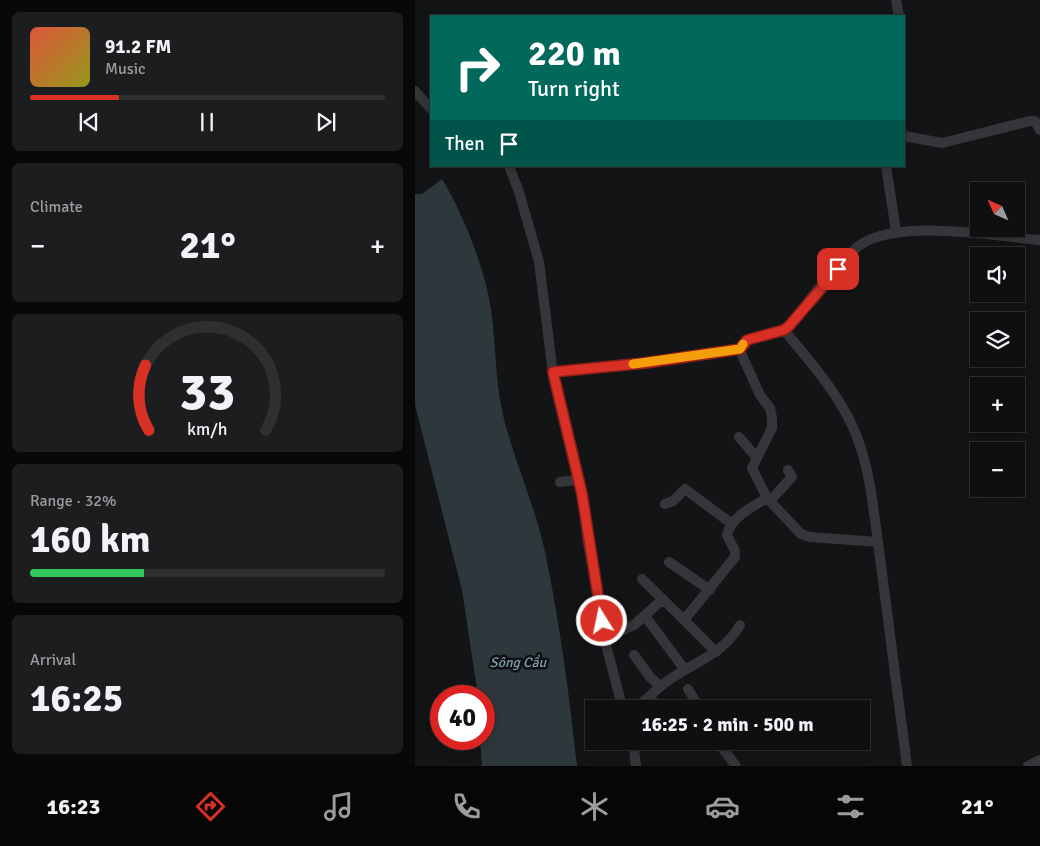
<!DOCTYPE html>
<html lang="en">
<head>
<meta charset="utf-8">
<style>
	:root { --surface:#0e0f10; --page:#1c1d1e; --text:#f1f3f6; --muted:#9b9c9f; --line:#2e2f30; --accent:#d93025 }
	body { margin:0; font-family:Signika,sans-serif; background:var(--page); color:var(--text); height:100vh; display:flex; flex-direction:column; font-size:19px; white-space:nowrap }
	* { box-sizing:border-box; margin:0 }
	p { font-size:16px; color:var(--muted) }
	.icon { flex:none; width:28px; height:28px; fill:none; stroke:currentColor; stroke-width:2; stroke-linecap:round; stroke-linejoin:round }
	.map { position:relative; flex:1; overflow:hidden }
	.side { display:flex; flex-direction:column; gap:12px; padding:12px; background:#080809; width:415px }
	.side>* { flex:none }
	.guide { position:absolute; left:15px; top:15px; width:475px; height:152px; border-radius:0px; box-shadow:0 2px 12px #0003,0 0 0 1px var(--line); background:#00695c; color:#fff; overflow:hidden }
	.needle { width:32px; rotate:315deg }
	.tools { position:absolute; left:555px; top:182px; display:grid; gap:10px }
	.tools a { display:grid; place-items:center; width:55px; height:55px; border-radius:0px; background:var(--surface); box-shadow:0 2px 12px #0003,0 0 0 1px var(--line); font-size:25px }
	.speed { position:absolute; left:15px; top:685px; display:flex; gap:10px; font-size:25px; font-weight:700; text-align:center }
	.speed>* { display:grid; place-content:center; width:65px; height:65px; border-radius:50%; background:var(--surface); box-shadow:0 2px 12px #0003,0 0 0 1px var(--line); line-height:1 }
	.speed .limit { border:8px solid #d22; background:#fff; color:#111 }
	.pin { position:absolute; display:grid; place-items:center; width:42px; height:42px; color:#fff; margin:-21px; border-radius:10px; box-shadow:0 2px 8px #0006 }
	.me { position:absolute; width:55px; margin:-28px; rotate:350deg; stroke-linejoin:round; filter:drop-shadow(0 0 4px #0008) }
	.turn { display:flex; align-items:center; gap:18px; height:105px; padding:0 15px; font-size:22px }
	.turn .icon { width:65px; height:65px; stroke-width:2.5 }
	.turn b { display:block; font-size:35px; line-height:42px }
	.then { display:flex; align-items:center; height:48px; padding:0 15px; background:#0003; gap:10px; font-size:19px }
	.big { font-size:38px; font-weight:800; line-height:1.1 }
	.side .card { flex:1; display:flex; flex-direction:column; justify-content:center; gap:8px; min-width:0; padding:0 18px; border-radius:8px; background:var(--page) }
	.side .dial { align-items:center; gap:0 }
	.dial svg { height:130px; overflow:visible; fill:none; stroke:var(--line); stroke-width:7; stroke-linecap:round; text-anchor:middle }
	.dial text { fill:var(--text); stroke:none }
	.song { display:flex; align-items:center; gap:15px }
	.cover { width:60px; height:60px; border-radius:8px; background:linear-gradient(135deg,hsl(10 70% 55%),hsl(60 70% 35%)) }
	.played { height:5px; border-radius:2px; background:linear-gradient(90deg,var(--accent) 25%,var(--line) 25%) }
	.keys { display:flex; justify-content:space-around; direction:ltr }
	.heat { display:flex; justify-content:space-between; align-items:center; font-size:28px; direction:ltr }
	.charge { height:8px; border-radius:4px; background:linear-gradient(90deg,#34c759 32%,var(--line) 0) }
	.trip { position:absolute; left:170px; top:700px; width:285px; height:50px; border-radius:0px; background:var(--surface); box-shadow:0 2px 12px #0003,0 0 0 1px var(--line); font-weight:800; line-height:50px; text-align:center }
	.menu { display:flex; height:80px; justify-content:space-around; align-items:center; background:#060606; color:var(--muted) }
	.menu .icon { width:35px; height:35px }
	.menu .active { color:var(--accent) }
	.menu b { font-size:22px; color:var(--text) }
	main { display:flex; flex:1; min-height:0 }
	.map>svg:first-child { display:block }
	.water { fill:#2e383c }
	.lines { fill:none; stroke-linecap:round; stroke-linejoin:round }
	.minor { stroke:#353639; stroke-width:10 }
	.route-casing { stroke:#8d1f18; stroke-width:12 }
	.route { stroke:#d93025; stroke-width:9 }
	.slow { stroke:#f59e0b; stroke-width:9 }
	.labels { text-anchor:middle; stroke-width:5; stroke-linejoin:round; paint-order:stroke }
	.water-label { font-size:14px; font-style:italic; fill:#809eac; stroke:#0e0f10 }
</style>
</head>
<body>
<main>
<section class="side">
<div class="card">
<div class="song"><i class="cover"></i><div><b>91.2 FM</b><p>Music</p></div></div>
<div class="played"></div>
<div class="keys"><svg class="icon" aria-label="previous" viewBox="0 0 24 24"><path d="M18 5L8 12l10 7zM5 5v14"/></svg><svg class="icon" aria-label="pause" viewBox="0 0 24 24"><path d="M8 5v14M16 5v14"/></svg><svg class="icon" aria-label="next" viewBox="0 0 24 24"><path d="M6 5l10 7-10 7zM19 5v14"/></svg></div>
</div>
<div class="card"><p>Climate</p>
<div class="heat"><a>−</a><b class="big">21°</b><a>+</a></div>
</div>
<div class="card dial"><svg viewBox="0 0 100 80">
<path d="M14 69A42 42 0 1 1 86 69"/>
<path d="M14 69A42 42 0 0 1 12 29" stroke="#d93025"/>
<text x="50" y="56" font-size="32" font-weight="700">33</text>
<text x="50" y="72" font-size="11">km/h</text>
</svg></div>
<div class="card"><p>Range · 32%</p><b class="big">160 km</b><div class="charge"></div></div>
<div class="card"><p>Arrival</p><b class="big">16:25</b></div>
</section>
<div class="map">
<svg width="625" height="766" viewBox="0 0 625 766">
	<rect width="100%" height="100%" fill="#131415"/>
	<!-- water -->
	<path class="water" d="M27,179C48,213 70,269 76,309C81,344 80,380 88,415C99,461 120,505 130,552C145,623 154,695 162,766H67L65,739H69V696H63L47,590L0,405V194H7Z"/>
	<g class="lines">
		<!-- minor -->
		<path class="minor" d="M481,0L484,16
			M0,91L16,109
			M489,136L527,143L615,121H620L625,130
			M94,166L104,192L124,262L139,382L167,493L172,537L192,649L208,709
			M471,166L481,231
			M369,330C396,363 427,397 442,437C455,471 458,507 463,542
			M138,372L230,363L325,349
			M324,437L342,458
			M145,482L163,480
			M352,498L337,468L357,428V418L355,408L345,395L325,351L332,340L369,330L374,326C384,318 388,309 395,299C408,282 424,265 439,250C473,216 578,236 625,240
			M355,501L377,477L373,470
			M250,504L258,501L270,489L317,524
			M254,562L295,590
			M227,579L269,620
			M233,620L270,670
			M190,638L219,625L248,599
			M301,652L269,620L320,557V551L312,535C316,517 337,507 352,498L386,534L395,537L463,542L492,766
			M219,655L235,677L245,686
			M273,689L285,709
			M234,698L247,709
			M217,709C232,701 240,689 254,680C278,663 310,653 325,625
			M218,741L221,766
			M302,741L321,766
			M309,751L320,741
			M613,766L625,760"/>
	</g>
	<g class="lines">
		<defs>
			<path id="route" d="M187,621L167,494L138,372L230,363L325,349L332,340L369,330L374,326L423,269"/>
		</defs>
		<!-- route casing -->
		<use href="#route" class="route-casing"/>
		<!-- route -->
		<use href="#route" class="route"/>
		<!-- slow -->
		<path class="slow" d="M218,364L325,349L328,344"/>
	</g>
	<g class="labels">
		<!-- water labels -->
		<g class="water-label">
			<text x="103" y="667">Sông Cầu</text>
		</g>
	</g>
</svg>
<div class="tools">
<a><svg class="needle" viewBox="-14 -14 28 28"><path d="M0-13l5 13h-10z" fill="#e53935"/><path d="M0 13l5-13h-10z" fill="#9b9c9f"/></svg></a>
<a><svg class="icon" aria-label="sound" viewBox="0 0 24 24"><path d="M4 9h4l5-4v14l-5-4H4zM17 9q2 3 0 6"/></svg></a>
<a><svg class="icon" aria-label="layers" viewBox="0 0 24 24"><path d="M12 4l9 5-9 5-9-5zM3 14l9 5 9-5"/></svg></a>
<a>+</a>
<a>−</a>
</div>
<div class="speed"><div class="limit">40</div></div>
<div class="pin" style="left:423px;top:269px;background:#d93025"><svg class="icon" aria-label="arrive" viewBox="0 0 24 24"><path d="M6 21V4h12l-3 4 3 4H6"/></svg></div>
<svg class="me" style="left:187px;top:621px" viewBox="-20 -20 40 40"><circle r="17" fill="#d93025" stroke="#fff" stroke-width="3"/><path d="M0-11L8 9 0 5-8 9z" fill="#fff"/></svg>
<div class="trip">16:25 · 2 min · 500 m</div>
<div class="guide">
<div class="turn"><svg class="icon" aria-label="right" viewBox="0 0 24 24"><path d="M7 20v-9h11M14 6l5 5-5 5"/></svg><div><b>220 m</b>Turn right</div></div>
<div class="then">Then<svg class="icon" aria-label="arrive" viewBox="0 0 24 24"><path d="M6 21V4h12l-3 4 3 4H6"/></svg></div>
</div>
</div>
</main>
<nav class="menu">
<b>16:23</b>
<svg class="icon active" aria-label="directions" viewBox="0 0 24 24"><path d="M12 3l9 9-9 9-9-9zM9 14v-3h6M13 9l2 2-2 2"/></svg>
<svg class="icon" aria-label="music" viewBox="0 0 24 24"><path d="M9 18V5l10-2v13"/><circle cx="6" cy="18" r="3"/><circle cx="16" cy="16" r="3"/></svg>
<svg class="icon" aria-label="phone" viewBox="0 0 24 24"><path d="M5 4h4l2 5-3 2q2 4 5 5l2-3 5 2v4C11 20 4 13 5 4z"/></svg>
<svg class="icon" aria-label="climate" viewBox="0 0 24 24"><path d="M12 3v18M4 7l16 10M4 17L20 7"/></svg>
<svg class="icon" aria-label="car" viewBox="0 0 24 24"><path d="M5 17H2v-5l4-1 3-4h7l3 4 3 1v5h-3M9 17h6M6 11h13"/><circle cx="7" cy="17" r="2"/><circle cx="17" cy="17" r="2"/></svg>
<svg class="icon" aria-label="filters" viewBox="0 0 24 24"><path d="M4 7h16M4 17h16"/><circle cx="9" cy="7" r="2"/><circle cx="15" cy="17" r="2"/></svg>
<b>21°</b>
</nav>
</body>
</html>
